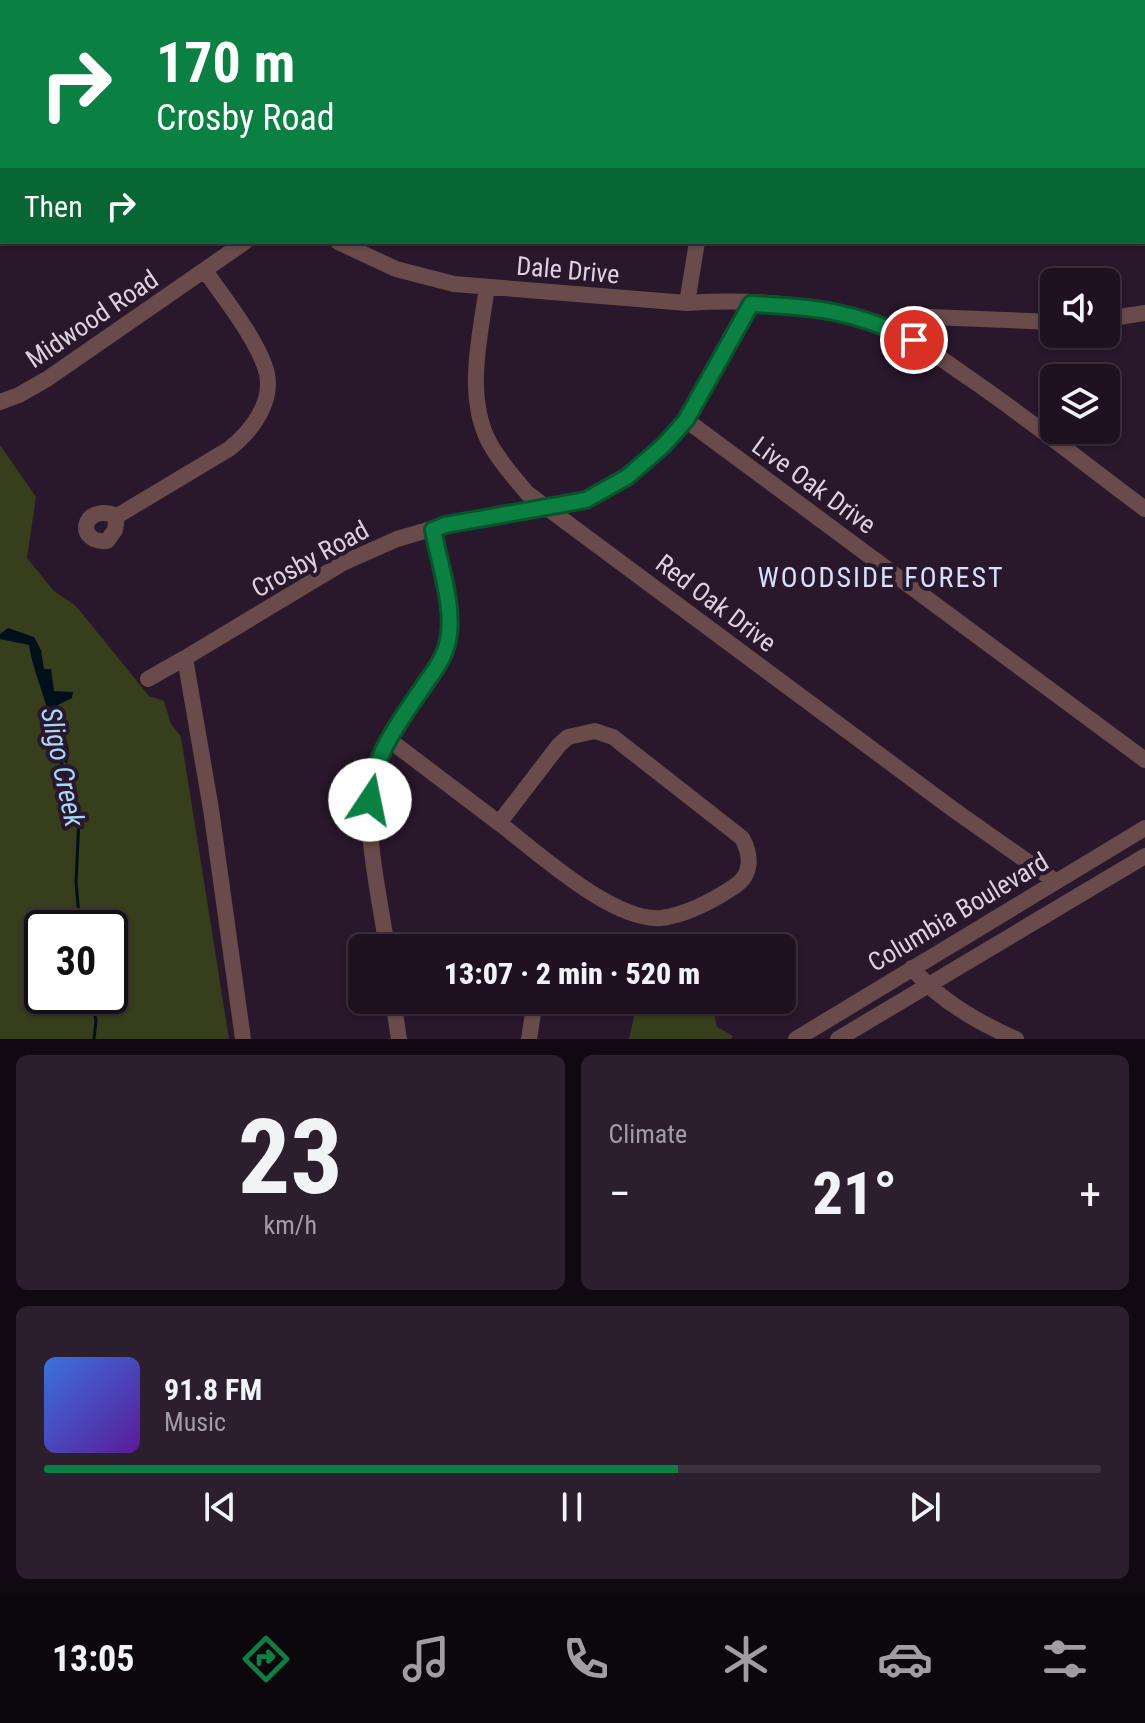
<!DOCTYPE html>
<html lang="en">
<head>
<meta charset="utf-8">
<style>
	:root { --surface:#1f1120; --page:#2c1f2d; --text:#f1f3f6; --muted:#a19da5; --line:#3c313e; --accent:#0b8043 }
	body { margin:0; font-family:"Roboto Condensed",sans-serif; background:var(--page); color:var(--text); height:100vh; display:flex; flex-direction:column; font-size:30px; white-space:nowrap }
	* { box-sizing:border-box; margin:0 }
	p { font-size:26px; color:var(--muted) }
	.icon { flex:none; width:44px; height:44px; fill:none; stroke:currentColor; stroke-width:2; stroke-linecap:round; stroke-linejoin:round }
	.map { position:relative; height:1039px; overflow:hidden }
	.panel { display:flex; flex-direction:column; gap:16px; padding:16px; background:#110912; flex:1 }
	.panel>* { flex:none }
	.guide { position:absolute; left:0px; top:0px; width:1146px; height:244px; box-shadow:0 2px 6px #0004,0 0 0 2px var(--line); background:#0b8043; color:#fff; overflow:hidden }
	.fabs { position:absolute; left:1040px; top:268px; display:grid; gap:16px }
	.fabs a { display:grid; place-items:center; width:80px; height:80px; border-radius:12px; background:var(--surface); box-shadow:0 2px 6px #0004,0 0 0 2px var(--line); font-size:40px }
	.speed { position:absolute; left:24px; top:910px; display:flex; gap:16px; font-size:40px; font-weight:700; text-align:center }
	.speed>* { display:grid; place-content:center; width:104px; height:104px; border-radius:50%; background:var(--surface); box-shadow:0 2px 6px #0004,0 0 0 2px var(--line); line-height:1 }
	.speed .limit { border:4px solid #111; border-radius:12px; background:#fff; color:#111 }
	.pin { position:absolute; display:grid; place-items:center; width:68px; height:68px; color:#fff; margin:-34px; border:4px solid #fff; border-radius:50%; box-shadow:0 2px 8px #0007 }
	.me { position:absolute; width:88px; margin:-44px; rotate:11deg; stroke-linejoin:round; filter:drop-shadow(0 0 6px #0008) }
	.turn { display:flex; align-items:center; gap:28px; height:168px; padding:0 24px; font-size:36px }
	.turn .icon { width:104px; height:104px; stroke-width:2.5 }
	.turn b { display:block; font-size:56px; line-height:68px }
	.then { display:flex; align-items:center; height:76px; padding:0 24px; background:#0003; gap:16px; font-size:30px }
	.big { font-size:60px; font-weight:800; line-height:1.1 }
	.panel .widget { flex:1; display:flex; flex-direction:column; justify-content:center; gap:12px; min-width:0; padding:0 28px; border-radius:12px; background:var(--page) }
	.panel .dial { align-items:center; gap:0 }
	.dial b { font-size:104px; line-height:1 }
	.song { display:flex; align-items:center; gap:24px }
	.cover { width:96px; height:96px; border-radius:12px; background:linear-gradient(135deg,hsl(220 70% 55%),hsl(270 70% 35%)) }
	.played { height:8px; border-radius:4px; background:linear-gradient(90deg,var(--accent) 60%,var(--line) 60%) }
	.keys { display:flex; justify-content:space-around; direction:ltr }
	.heat { display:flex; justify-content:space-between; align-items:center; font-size:44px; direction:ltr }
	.panel .tiles { flex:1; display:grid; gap:16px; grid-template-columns:1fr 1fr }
	.widget:last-child { grid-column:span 2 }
	.trip { position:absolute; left:348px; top:934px; width:448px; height:80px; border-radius:12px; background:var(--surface); box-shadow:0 2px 6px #0004,0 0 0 2px var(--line); font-weight:800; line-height:80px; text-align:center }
	.menu { display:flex; height:128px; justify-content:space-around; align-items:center; background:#0c070d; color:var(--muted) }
	.menu .icon { width:56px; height:56px }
	.menu .active { color:var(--accent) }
	.menu b { font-size:36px; color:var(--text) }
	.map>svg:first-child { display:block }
	.green { fill:#373e1c; fill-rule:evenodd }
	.water { fill:#00101b }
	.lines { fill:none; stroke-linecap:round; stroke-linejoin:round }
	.stream { stroke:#00101b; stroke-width:3 }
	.minor { stroke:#684b4a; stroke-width:16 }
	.route-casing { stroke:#07532c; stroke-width:20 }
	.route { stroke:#0b8043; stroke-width:14 }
	.labels { text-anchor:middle; stroke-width:8; stroke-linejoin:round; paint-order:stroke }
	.street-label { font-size:26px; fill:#ddd1df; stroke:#29172b }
	.neighbourhood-label { font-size:28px; letter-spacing:2px; fill:#d5e0fc; stroke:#29172b }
	.water-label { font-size:28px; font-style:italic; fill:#a5d9fa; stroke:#29172b }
</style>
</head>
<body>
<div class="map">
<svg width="1145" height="1039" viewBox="0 0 1145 1039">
	<rect width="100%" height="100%" fill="#29172b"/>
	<!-- green -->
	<path class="green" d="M0,445L36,497L27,558L54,591L76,606L149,696L164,701L171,724L181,737L229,1039H0ZM42,928H110V996H42Z
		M712,1003L717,1027L733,1036L731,1039H629L637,1004Z"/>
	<!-- water -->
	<path class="water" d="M8,628L34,637L41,650L44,669H51L54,691L73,692L72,698L58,705L69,751L67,764L53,754C57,718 34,680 29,645L0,639V634Z"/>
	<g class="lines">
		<!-- stream -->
		<path class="stream" d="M60,759L79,818L76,882L80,928
			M91,996L96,1021L94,1039"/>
		<!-- minor -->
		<path class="minor" d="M103,0L105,2
			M593,0L601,2
			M451,2L452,0
			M747,2V0
			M1072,2L1079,0
			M0,113L2,116
			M0,219L2,217
			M338,242L396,269L454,284L687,303C743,299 829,303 880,324C913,337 940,358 969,378C1029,419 1086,465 1145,509
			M487,287C480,337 465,395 489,442C499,461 514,477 527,493L954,810L1055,881
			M687,303L697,242
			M1106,319L1145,313
			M893,329L906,316L1054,322
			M0,402L19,395L47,379L245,242
			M686,420L1145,760
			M117,516C81,502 75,544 107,541L115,530L117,516L229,449C251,432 273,403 267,374C260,343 224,298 206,272
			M148,679L185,658
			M595,731L613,737L742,838C751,854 753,874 735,886C714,900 686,915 661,918C613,922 537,852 499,823L559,745L568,737Z
			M388,739L499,823
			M387,948C380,899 364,832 371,783C378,730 440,687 449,639C454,607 439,562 433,530
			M912,968C938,999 979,1023 1016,1039
			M393,1000L399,1039
			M243,1039L211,809L185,658L343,563L397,539L445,525L586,500L627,477L664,445L686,420L751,304
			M529,1039L534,1007
			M796,1039L1145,828
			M838,1039L1145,856"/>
	</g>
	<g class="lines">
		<defs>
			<path id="route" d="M370,800C372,755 401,720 425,684C435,670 445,657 448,640C455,609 439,562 433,530L445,525L586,500L627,477L664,445L686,420L751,304C816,307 855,311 914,340"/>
		</defs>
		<!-- route casing -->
		<use href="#route" class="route-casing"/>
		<!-- route -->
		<use href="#route" class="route"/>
	</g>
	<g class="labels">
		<!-- street labels -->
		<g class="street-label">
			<text transform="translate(568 270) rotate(5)" y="9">Dale Drive</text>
			<text transform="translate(92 319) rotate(-34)" y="9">Midwood Road</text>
			<text transform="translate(814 485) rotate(36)" y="9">Live Oak Drive</text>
			<text transform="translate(310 559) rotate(-29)" y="9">Crosby Road</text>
			<text transform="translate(716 603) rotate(37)" y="9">Red Oak Drive</text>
			<text transform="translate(958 912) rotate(-31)" y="9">Columbia Boulevard</text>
		</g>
		<!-- neighbourhood labels -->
		<g class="neighbourhood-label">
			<text x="881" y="587">WOODSIDE FOREST</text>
		</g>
		<!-- water labels -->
		<g class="water-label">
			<text transform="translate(63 767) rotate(78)" y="10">Sligo Creek</text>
		</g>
	</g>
</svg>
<div class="fabs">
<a><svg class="icon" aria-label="sound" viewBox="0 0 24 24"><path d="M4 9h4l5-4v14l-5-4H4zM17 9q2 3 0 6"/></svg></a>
<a><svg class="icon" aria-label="layers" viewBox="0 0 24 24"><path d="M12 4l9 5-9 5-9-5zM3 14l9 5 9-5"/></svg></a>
</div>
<div class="speed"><div class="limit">30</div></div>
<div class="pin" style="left:914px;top:340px;background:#d93025"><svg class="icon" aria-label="arrive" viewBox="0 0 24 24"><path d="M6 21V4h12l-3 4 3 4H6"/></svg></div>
<svg class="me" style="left:370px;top:800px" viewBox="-20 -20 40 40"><circle r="19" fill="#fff"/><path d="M0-13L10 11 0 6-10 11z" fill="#0b8043"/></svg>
<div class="trip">13:07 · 2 min · 520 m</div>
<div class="guide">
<div class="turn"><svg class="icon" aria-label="right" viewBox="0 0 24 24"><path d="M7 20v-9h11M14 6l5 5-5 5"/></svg><div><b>170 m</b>Crosby Road</div></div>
<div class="then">Then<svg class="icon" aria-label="right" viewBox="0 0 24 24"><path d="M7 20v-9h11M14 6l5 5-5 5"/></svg></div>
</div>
</div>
<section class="panel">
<div class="tiles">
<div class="widget dial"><b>23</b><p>km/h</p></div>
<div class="widget"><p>Climate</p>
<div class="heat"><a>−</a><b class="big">21°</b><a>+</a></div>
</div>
<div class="widget">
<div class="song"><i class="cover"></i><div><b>91.8 FM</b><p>Music</p></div></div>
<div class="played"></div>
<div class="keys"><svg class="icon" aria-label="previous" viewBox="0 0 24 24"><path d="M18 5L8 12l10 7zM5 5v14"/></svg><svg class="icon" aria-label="pause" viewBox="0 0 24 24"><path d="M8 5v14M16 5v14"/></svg><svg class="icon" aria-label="next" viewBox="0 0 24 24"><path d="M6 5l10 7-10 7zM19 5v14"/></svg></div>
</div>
</div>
</section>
<nav class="menu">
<b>13:05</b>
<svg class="icon active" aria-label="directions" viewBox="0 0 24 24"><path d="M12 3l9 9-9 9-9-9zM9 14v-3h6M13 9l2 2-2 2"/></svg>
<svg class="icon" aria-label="music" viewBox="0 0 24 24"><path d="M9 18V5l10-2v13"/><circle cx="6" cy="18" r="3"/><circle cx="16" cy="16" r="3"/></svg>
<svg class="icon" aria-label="phone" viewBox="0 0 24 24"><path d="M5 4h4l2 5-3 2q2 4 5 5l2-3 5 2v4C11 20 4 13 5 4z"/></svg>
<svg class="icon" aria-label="climate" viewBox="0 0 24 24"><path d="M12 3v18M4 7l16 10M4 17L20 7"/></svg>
<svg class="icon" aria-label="car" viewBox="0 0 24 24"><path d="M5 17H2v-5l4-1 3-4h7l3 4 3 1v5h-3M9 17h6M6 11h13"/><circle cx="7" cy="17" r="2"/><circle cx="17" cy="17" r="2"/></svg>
<svg class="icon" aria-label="filters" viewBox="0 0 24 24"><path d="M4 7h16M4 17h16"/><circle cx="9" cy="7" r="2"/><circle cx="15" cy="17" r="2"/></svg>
</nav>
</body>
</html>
